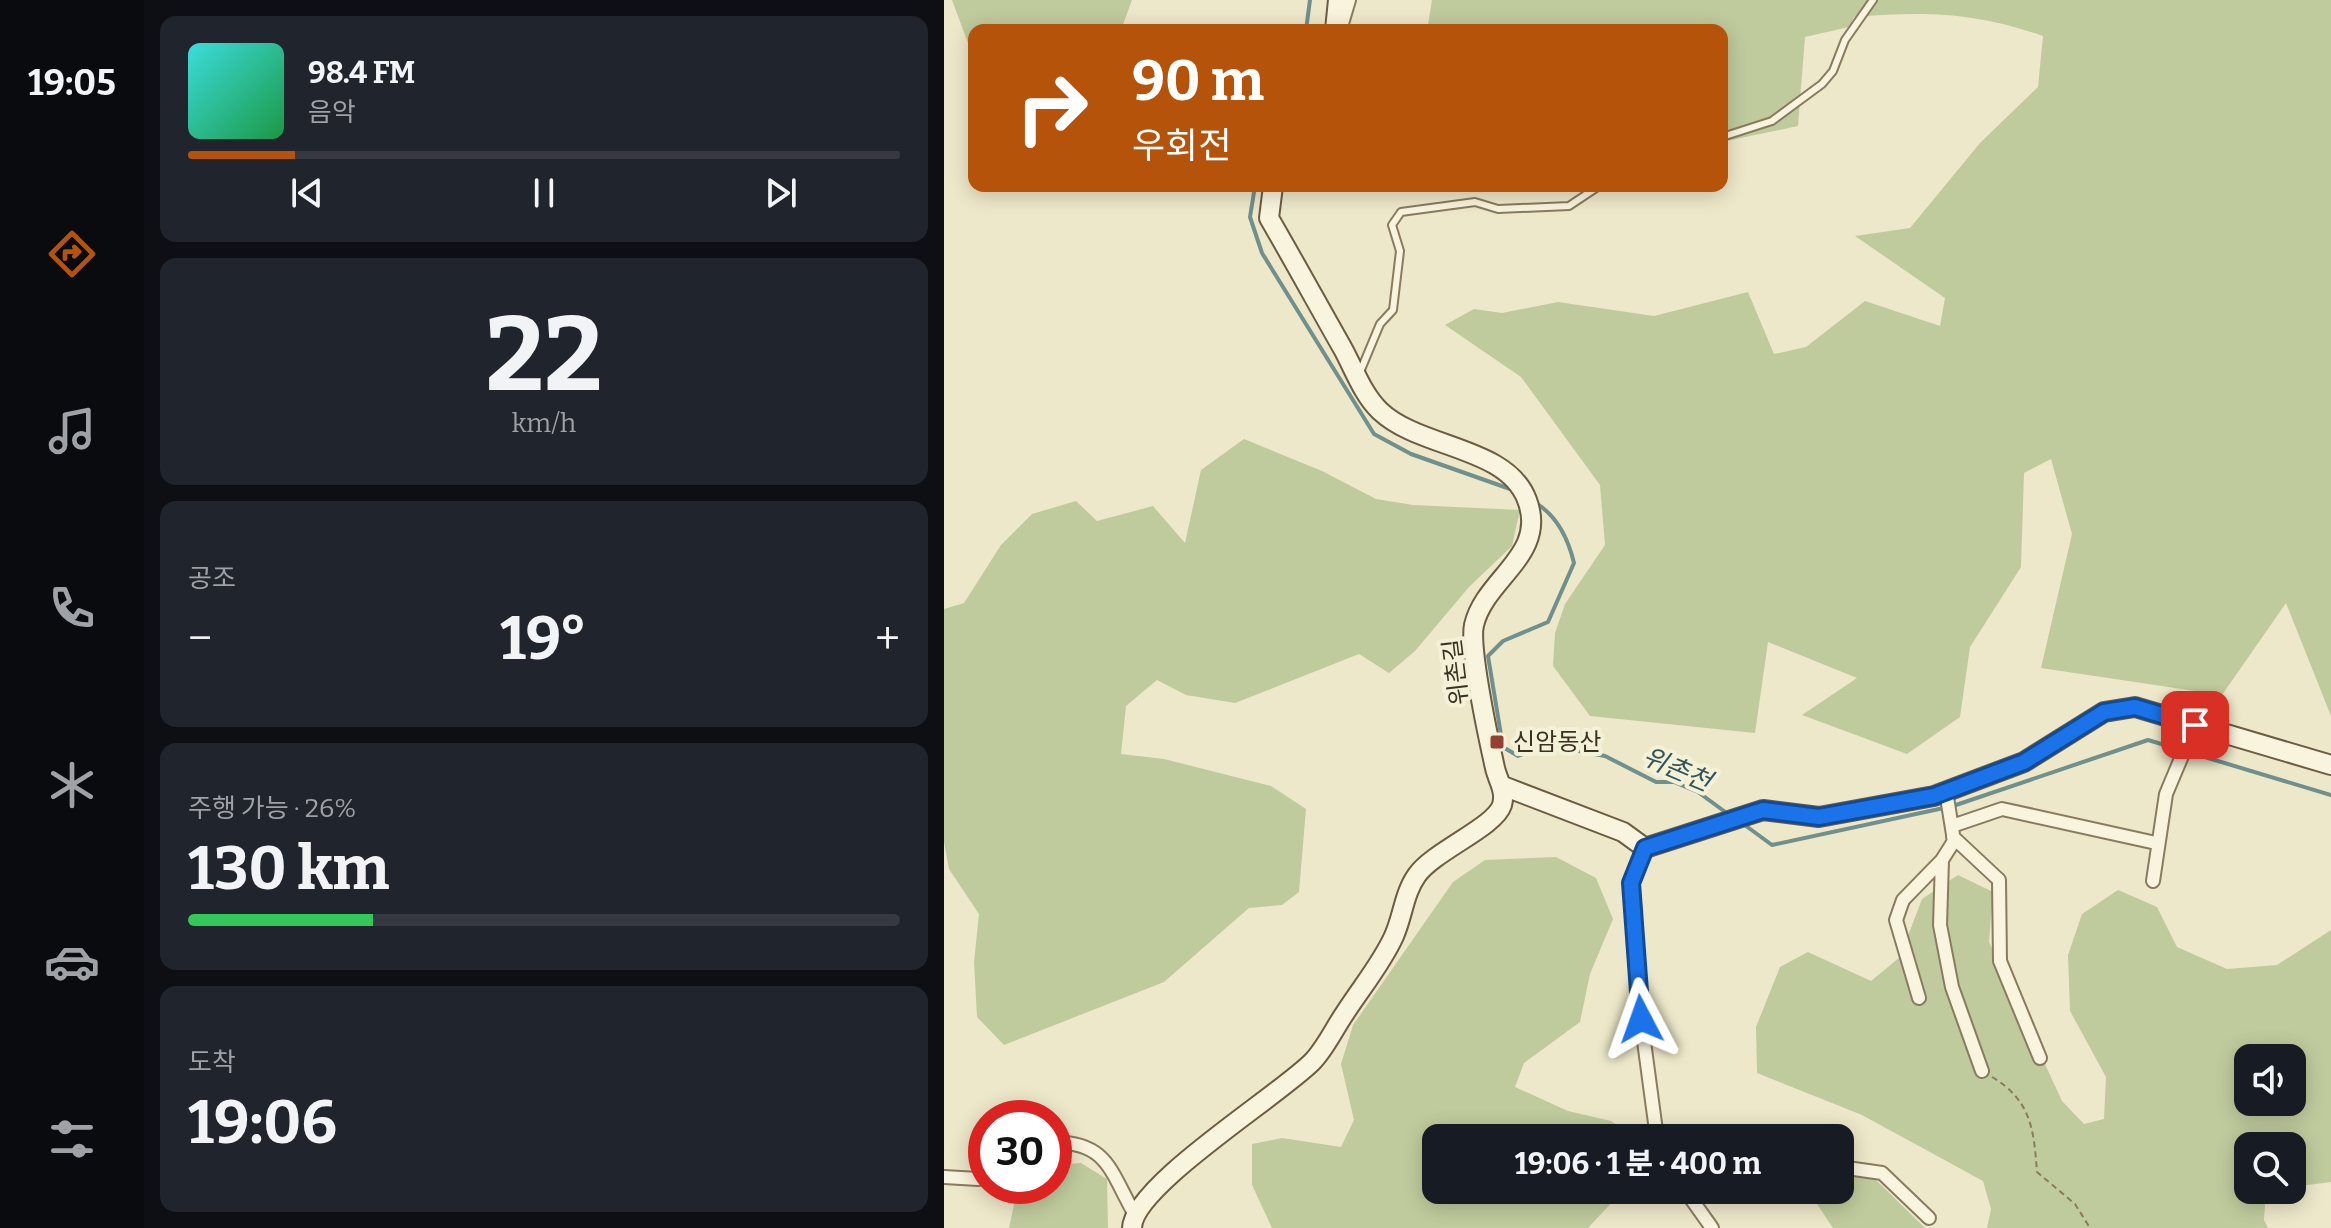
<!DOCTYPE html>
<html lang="ko">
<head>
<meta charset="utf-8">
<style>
	:root { --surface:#171b24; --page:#20242c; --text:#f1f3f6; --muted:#9ea1a6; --line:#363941; --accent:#b45309 }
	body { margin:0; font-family:Bitter,"Noto Sans KR",serif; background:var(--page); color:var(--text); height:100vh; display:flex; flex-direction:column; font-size:30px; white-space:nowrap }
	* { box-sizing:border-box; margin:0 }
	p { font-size:26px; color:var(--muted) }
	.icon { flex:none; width:44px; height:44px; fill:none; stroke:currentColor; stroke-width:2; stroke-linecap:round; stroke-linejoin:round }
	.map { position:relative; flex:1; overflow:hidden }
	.sheet { display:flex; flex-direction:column; gap:16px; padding:16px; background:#0d0f14; width:800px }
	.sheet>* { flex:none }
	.guide { position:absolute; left:24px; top:24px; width:760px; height:168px; border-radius:16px; box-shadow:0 4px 20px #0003; background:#b45309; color:#fff; overflow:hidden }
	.fabs { position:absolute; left:1290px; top:1044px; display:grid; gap:16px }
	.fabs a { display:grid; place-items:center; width:72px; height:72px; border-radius:16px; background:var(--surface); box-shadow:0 4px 20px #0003; font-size:40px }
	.speed { position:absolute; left:24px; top:1100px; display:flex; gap:16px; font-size:40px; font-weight:700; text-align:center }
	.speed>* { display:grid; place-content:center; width:104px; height:104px; border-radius:50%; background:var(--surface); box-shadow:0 4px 20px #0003; line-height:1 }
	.speed .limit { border:12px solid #d22; background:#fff; color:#111 }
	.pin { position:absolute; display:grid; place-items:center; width:68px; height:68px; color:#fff; margin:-34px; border-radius:16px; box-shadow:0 4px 12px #0006 }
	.me { position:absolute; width:88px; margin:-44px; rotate:356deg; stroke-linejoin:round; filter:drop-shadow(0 0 6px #0008) }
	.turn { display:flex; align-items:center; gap:28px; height:168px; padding:0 32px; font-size:36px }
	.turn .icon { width:104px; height:104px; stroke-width:2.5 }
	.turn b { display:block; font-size:56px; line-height:68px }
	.big { font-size:60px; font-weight:700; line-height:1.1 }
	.sheet .card { flex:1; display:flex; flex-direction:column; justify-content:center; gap:12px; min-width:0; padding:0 28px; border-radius:16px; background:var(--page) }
	.sheet .dial { align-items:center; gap:0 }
	.dial b { font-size:104px; line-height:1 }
	.song { display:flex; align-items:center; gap:24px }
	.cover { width:96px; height:96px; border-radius:12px; background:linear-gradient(135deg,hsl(180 70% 55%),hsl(140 70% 35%)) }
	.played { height:8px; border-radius:4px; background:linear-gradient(90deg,var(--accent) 15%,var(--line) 15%) }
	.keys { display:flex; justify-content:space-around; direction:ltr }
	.heat { display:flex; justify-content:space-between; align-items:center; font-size:44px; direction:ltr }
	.charge { height:12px; border-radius:6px; background:linear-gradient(90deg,#34c759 26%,var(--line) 0) }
	.trip { position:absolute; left:478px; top:1124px; width:432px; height:80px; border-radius:16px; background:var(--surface); box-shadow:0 4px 20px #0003; font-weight:700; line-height:80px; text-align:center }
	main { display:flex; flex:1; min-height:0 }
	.dock { display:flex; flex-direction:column; width:144px; justify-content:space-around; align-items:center; background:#090b0e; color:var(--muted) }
	.dock .icon { width:56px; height:56px }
	.dock .current { color:var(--accent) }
	.dock b { font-size:36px; color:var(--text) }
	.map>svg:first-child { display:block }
	.green { fill:#bfcb9d; fill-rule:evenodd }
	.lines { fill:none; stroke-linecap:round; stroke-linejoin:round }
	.stream { stroke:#70908d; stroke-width:4 }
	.lane-casing { stroke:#897b5f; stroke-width:10 }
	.street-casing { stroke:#897b5f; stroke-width:16 }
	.secondary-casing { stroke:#6b5c42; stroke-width:22 }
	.path { stroke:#897b5f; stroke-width:2; stroke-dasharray:6 4; stroke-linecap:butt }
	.lane { stroke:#f8f4dd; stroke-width:6 }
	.street { stroke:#f8f4dd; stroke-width:12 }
	.secondary { stroke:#f8f4dd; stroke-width:18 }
	.route-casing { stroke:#114b97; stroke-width:20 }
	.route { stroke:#1a73e8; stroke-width:14 }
	.poi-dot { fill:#954032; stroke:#f4f1d9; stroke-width:3 }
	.labels { text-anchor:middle; stroke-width:8; stroke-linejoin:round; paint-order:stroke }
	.street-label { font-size:24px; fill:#3a3121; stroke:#f4f1d9 }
	.poi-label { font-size:24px; fill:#3a3121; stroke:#f4f1d9; text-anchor:start }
	.water-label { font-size:26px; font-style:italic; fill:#325559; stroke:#f4f1d9 }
</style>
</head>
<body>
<main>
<nav class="dock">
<b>19:05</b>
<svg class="icon current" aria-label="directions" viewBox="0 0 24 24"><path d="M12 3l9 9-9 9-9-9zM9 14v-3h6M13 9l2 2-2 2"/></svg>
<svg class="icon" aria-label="music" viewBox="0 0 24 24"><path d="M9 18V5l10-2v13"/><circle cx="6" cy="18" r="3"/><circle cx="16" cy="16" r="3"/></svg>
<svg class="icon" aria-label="phone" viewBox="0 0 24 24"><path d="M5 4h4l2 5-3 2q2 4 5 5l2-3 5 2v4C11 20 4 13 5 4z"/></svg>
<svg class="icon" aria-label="climate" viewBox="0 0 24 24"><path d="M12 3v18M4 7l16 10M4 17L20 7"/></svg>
<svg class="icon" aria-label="car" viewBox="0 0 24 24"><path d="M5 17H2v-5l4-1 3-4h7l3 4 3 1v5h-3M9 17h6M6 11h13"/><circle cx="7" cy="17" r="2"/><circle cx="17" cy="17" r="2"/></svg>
<svg class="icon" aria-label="filters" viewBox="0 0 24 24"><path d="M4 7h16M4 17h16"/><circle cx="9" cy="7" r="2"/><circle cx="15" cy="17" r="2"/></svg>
</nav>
<section class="sheet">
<div class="card">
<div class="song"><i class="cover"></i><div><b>98.4 FM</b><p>음악</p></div></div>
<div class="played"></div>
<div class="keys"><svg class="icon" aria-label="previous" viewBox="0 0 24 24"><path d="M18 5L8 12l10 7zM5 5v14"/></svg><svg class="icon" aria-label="pause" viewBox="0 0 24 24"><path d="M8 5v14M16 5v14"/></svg><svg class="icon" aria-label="next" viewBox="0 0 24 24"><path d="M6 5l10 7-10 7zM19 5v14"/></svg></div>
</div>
<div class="card dial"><b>22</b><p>km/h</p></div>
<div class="card"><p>공조</p>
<div class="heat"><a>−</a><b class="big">19°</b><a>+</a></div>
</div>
<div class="card"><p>주행 가능 · 26%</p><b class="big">130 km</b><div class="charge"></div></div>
<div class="card"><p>도착</p><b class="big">19:06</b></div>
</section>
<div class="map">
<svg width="1387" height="1228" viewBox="0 0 1387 1228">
	<rect width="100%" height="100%" fill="#ede8c9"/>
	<!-- green -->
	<path class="green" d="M8,0H188L177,30H30V81L25,46Z
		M488,0H1387V716L1342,603L1278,695L1097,668L1128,534L1107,459L1080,473L1077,567L1026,647L1016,717L963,754L858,715L913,678L824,642L811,733L646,716L609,666L611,633L621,604L661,545L656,485L577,377L501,325L530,309L558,313L614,302L710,316L804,292L830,354L862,347L921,301L996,326L1001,298L911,236L966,228L1036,143L1094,87L1099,36C1030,12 982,11 910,17L905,27L861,37L854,126L778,142V30H478L484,25Z
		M300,439L378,471L432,499L469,505L576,510L568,546L525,587L471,651L445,673L415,654L291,703L242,695L213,680L182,706L177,754L220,759L327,786L362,809L355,892L338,905L305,908L220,982L60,1045L33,1017L30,962L35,914L5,869L0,842V609L20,603L57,545L88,514L132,501L153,521L209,506L241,543L257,470Z
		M612,857L652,878L669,919L646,974L636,1022L580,1063L571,1087L624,1111L667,1121L691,1138H492V1190H674L672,1198L644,1228H328L308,1185V1144L338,1138L397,1147L410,1120L397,1064L409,1025L509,882L541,860Z
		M1014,875L1049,892L1045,942L1118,1101L1140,1124L1160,1119L1162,1077L1126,1011L1124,955L1138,914L1174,890L1213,907L1233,947L1283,969L1333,965L1387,930V1182L1348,1187V1146H1304V1190H1322L1320,1220L1324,1228H1043L1047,1209L1039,1181L918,1115L813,1073L812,1027L836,967L864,952L927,981L956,957L978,899ZM1304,1058H1348V1102H1304Z
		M137,1163L163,1179L164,1228H65L74,1186H110V1165Z
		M904,1172L930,1178L981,1228H889L873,1204L886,1190H896V1180Z"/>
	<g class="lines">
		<!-- stream -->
		<path class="stream" d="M362,30L366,0
			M311,186L306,217L318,253L430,434L467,454L569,490
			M590,502C613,515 624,538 630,563L604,622L559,641L544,656L559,747L574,756L603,745L661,756L712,782H730L754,792L784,814
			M798,823L828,845L1009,806L1204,740L1387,795"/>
		<defs>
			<path id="lane" d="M778,137L828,121L878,84L889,71L901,40L929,0
				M416,372L436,324L449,310L456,251L448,225L457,212L531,202L554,209L625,206L655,186"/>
			<path id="street" d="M397,27L405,0
				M1002,791L1010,841L998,860L996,925L1008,987L1038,1071
				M1008,826L1058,809L1212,843
				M1009,837L1055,880L1056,961L1096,1058
				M701,848L687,883L697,1019L713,1138
				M1209,881L1222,794L1251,725
				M975,998L952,920L959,900L998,860
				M110,1142C164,1143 166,1171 190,1213
				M896,1167L938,1173L985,1218
				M0,1177L34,1179L42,1173
				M741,1190L768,1228
				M748,1190L774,1194L779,1190"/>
			<path id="secondary" d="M391,30L394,0
				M559,786L679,832L701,848L819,810L875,817L990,796L1080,762L1160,712L1191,707L1387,765
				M188,1228C189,1186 333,1097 368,1062C381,1049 390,1029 401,1013C417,988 438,963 450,936C459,916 460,893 473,875C490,851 551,827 558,805C562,791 554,781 551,768C545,741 525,648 530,625C541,578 604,555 583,500C563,446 476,449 436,411C419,395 410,369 399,349C374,305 350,261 325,218L329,186"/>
		</defs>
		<!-- lane casing -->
		<use href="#lane" class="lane-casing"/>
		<!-- street casing -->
		<use href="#street" class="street-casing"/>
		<!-- secondary casing -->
		<use href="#secondary" class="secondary-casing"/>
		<!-- path -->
		<path class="path" d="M1048,1077C1087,1100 1090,1130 1093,1172L1131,1204L1146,1228"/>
		<!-- lane -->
		<use href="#lane" class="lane"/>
		<!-- street -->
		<use href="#street" class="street"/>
		<!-- secondary -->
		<use href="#secondary" class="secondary"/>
	</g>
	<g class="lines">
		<defs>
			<path id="route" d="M697,1019L687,883L701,848L819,810L875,817L990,796L1080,762L1160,712L1191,707L1251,725"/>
		</defs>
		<!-- route casing -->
		<use href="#route" class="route-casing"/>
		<!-- route -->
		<use href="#route" class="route"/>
	</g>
	<!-- markers -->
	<rect class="poi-dot" x="545" y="734" width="16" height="16" rx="4"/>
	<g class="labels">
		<!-- street labels -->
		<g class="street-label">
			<text transform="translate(512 672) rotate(-97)" y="8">위촌길</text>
		</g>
		<!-- poi labels -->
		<g class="poi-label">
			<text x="569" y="750">신암동산</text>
		</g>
		<!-- water labels -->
		<g class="water-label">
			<text transform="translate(733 769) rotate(23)" y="9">위촌천</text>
		</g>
	</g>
</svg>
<div class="fabs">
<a><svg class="icon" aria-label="sound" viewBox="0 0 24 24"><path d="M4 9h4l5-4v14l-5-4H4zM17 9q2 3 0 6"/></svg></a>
<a><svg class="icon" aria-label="search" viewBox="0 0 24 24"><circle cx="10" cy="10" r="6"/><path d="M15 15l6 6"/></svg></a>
</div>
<div class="speed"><div class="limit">30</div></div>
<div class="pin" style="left:1251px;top:725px;background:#d93025"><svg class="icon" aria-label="arrive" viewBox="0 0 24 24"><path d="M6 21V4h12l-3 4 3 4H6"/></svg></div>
<svg class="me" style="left:697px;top:1019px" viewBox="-20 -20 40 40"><path d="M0-17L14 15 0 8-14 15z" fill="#1a73e8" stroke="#fff" stroke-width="4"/></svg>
<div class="trip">19:06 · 1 분 · 400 m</div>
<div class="guide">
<div class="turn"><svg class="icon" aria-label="right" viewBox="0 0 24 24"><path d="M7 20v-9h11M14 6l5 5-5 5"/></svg><div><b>90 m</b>우회전</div></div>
</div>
</div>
</main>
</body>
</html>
